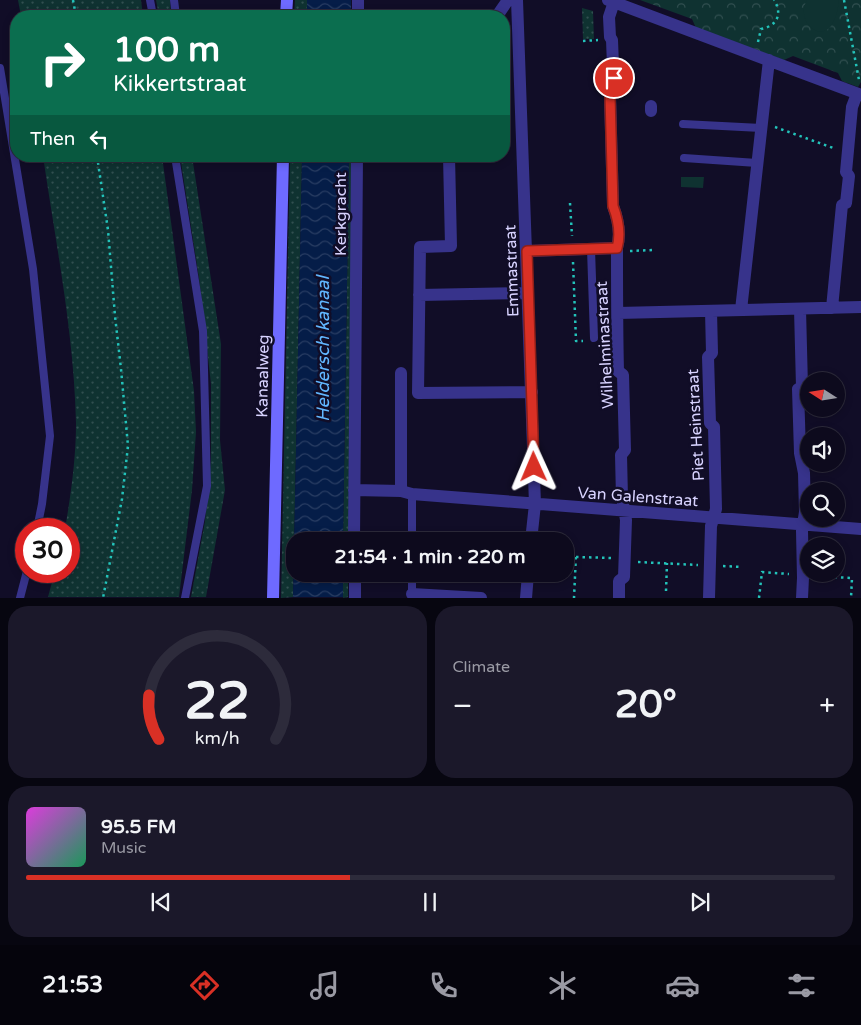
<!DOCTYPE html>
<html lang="en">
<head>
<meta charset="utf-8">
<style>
	:root { --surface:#0d0a1d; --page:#1b182a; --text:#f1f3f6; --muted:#9a9aa4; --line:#2d2b3b; --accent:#d93025 }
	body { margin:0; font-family:"Varela Round",sans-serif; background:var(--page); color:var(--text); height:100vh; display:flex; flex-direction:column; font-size:19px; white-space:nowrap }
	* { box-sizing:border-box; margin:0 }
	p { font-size:16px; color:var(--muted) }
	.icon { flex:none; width:28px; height:28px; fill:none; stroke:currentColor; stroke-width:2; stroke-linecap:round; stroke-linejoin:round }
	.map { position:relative; height:598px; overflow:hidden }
	.drawer { display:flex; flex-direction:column; gap:8px; padding:8px; background:#070610; flex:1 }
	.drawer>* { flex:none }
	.top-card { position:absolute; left:10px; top:10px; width:500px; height:152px; border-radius:20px; box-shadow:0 2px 8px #0003,0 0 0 1px var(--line); background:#0b6e4f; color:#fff; overflow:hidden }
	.needle { width:32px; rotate:282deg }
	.buttons { position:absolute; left:800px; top:372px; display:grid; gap:10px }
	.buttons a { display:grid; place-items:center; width:45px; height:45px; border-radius:50%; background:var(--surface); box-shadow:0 2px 8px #0003,0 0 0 1px var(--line); font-size:25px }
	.speed { position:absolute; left:15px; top:518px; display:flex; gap:10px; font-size:25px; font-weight:700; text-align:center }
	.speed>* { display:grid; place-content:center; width:65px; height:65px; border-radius:50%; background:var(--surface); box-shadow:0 2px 8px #0003,0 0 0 1px var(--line); line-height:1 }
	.speed .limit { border:8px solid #d22; background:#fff; color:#111 }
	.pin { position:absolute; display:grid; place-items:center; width:42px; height:42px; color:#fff; margin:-21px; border:2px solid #fff; border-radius:50%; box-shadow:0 1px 5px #0007 }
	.me { position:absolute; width:55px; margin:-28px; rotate:359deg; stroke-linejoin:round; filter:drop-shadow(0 0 4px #0008) }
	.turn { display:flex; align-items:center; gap:18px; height:105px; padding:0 20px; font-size:22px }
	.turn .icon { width:65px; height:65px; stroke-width:2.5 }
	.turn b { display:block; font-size:35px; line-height:42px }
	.then { display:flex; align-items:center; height:48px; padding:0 20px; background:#0003; gap:10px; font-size:19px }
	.big { font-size:38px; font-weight:700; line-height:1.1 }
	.drawer .widget { flex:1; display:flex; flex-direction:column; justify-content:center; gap:8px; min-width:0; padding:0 18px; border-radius:20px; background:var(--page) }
	.drawer .dial { align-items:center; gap:0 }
	.dial svg { height:130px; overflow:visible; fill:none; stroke:var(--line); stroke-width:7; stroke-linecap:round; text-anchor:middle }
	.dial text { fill:var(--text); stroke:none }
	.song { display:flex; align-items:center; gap:15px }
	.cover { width:60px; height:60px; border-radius:8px; background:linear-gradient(135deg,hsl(300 70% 55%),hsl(150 70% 35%)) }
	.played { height:5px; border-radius:2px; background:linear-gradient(90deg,var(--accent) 40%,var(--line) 40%) }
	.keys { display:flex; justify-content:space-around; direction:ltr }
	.heat { display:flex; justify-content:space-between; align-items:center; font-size:28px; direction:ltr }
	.drawer .tiles { flex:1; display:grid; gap:8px; grid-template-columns:1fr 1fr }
	.widget:last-child { grid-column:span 2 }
	.trip { position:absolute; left:286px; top:532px; width:288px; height:50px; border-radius:20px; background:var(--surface); box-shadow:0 2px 8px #0003,0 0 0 1px var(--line); font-weight:700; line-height:50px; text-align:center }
	.menu { display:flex; height:80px; justify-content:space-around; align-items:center; background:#05040c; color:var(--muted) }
	.menu .icon { width:35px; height:35px }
	.menu .selected { color:var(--accent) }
	.menu b { font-size:22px; color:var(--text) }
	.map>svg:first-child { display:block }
	.grass { fill:url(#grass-dots) }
	.forest { fill:url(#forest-crowns) }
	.pitch { fill:#0f3231 }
	.water { fill:url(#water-waves) }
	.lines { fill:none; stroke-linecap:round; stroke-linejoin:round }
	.path { stroke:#23c3ba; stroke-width:2.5; stroke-dasharray:2.5 4; stroke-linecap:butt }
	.lane { stroke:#37338b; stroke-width:8 }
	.street { stroke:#37338b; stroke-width:12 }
	.secondary { stroke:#6e6aff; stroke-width:12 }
	.route-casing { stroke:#8d1f18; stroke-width:12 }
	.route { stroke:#d93025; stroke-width:9 }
	.labels { text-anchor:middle; stroke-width:5; stroke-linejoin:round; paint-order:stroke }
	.street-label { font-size:16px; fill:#d8d3ff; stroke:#110d27 }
	.water-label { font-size:18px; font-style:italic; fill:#61b6ff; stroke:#110d27 }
</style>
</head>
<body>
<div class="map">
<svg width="861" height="598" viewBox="0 0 861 598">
	<defs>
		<pattern id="grass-dots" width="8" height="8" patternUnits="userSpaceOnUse" patternTransform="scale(1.25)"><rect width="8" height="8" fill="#0f3231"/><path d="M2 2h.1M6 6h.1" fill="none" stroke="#314f50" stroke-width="1.8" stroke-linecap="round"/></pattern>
		<pattern id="forest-crowns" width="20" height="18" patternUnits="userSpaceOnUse" patternTransform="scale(1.25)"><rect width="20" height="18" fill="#0f3231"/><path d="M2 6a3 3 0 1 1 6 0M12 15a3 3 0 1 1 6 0" fill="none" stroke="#314f50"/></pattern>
		<pattern id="water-waves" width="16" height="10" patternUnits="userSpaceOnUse" patternTransform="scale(1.25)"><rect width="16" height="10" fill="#051d48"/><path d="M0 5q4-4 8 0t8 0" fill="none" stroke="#293d63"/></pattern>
	</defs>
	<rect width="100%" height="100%" fill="#110d27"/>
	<!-- grass -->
	<path class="grass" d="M18,0H141L143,16H21Z
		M156,0H170L171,16H159Z
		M295,0H307V16H294Z
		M582,8L593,11L594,39H583Z
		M43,156H162L194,391L196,432L192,490L179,597H48L55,571H69V529H65C71,494 76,458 76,423C74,333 56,245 43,156Z
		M180,156H192L221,344L220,440L225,490L206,597H191L205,521L211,460V384L199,278Z
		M290,156H302L293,597L281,598Z
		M349,156H355L349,541H343Z
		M343,574H348V597L343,598Z"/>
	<!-- forest -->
	<path class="forest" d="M640,0H861V82L858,87L842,81L838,73L793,56L784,60L696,28L692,19Z"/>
	<!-- pitch -->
	<path class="pitch" d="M807,0H838C839,7 837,14 834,20C833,22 832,24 831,26C820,42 795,21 807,0Z
		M681,177H704L703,188L681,187Z"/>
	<!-- water -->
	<path class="water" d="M307,0H351V16H307Z
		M302,156H349L343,541H295V574H343V597H293Z"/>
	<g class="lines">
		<!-- path -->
		<path class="path" d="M73,0L76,16
			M844,0L859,80
			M583,41L598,40
			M758,42L761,29C777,26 783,14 774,0
			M775,127L836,149
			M97,156L108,230L115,316L121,369L128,446L122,499L103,598
			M570,203L572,236
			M630,251L653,250
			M573,262L576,341H583
			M565,554L576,555L574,598
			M576,557L613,558
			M638,562L698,565
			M723,566L741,567
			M815,576L852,578L851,598
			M666,591L667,563
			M759,598L762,572L789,574"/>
		<!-- lane -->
		<path class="lane" d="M150,0L153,16
			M174,0L176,16
			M0,68L33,269L50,436L42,504L37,529
			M683,124L761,128
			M175,156L203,331L207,486L185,598
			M684,158L757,163
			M591,249L594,338
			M412,541V494
			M412,597V574
			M20,598L27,571"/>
		<!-- street -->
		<path class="street" d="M517,0L535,504L531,541
			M608,0L861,95
			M614,2L609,17L610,37L612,40L614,91L610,96L613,206C618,219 621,234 617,248C617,289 617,330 618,371L623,375L625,450L621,455L622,498L626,520L624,577L619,581V598
			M358,16V0
			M497,16L508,0
			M651,106V111
			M449,156L451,246L420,247L418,393L532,392
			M527,251L617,248
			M419,295L528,293
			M832,308L842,205L846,203L849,176L846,172L852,107L857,94
			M800,309L802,387L798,389L800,453L804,473L805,512L802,531L803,578L802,598
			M741,310L769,60
			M618,313L861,307
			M354,490L401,491L412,494L861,529
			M401,491V373
			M354,541L357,156
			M355,574V598
			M412,594L481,598
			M526,598L528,574
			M709,598L711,526L716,509L714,427L710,423L708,357L712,353L711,311"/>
		<!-- secondary -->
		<path class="secondary" d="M286,16L287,0
			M273,598L283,156"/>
	</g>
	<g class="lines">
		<defs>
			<path id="route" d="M534,467L527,251L617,248C621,234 618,219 613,206L610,96L614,91V78"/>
		</defs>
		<!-- route casing -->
		<use href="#route" class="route-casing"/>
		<!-- route -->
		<use href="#route" class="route"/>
	</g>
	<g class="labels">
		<!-- street labels -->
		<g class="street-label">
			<text transform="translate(340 214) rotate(-90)" y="6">Kerkgracht</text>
			<text transform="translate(511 271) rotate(-92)" y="6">Emmastraat</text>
			<text transform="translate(604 345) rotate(-93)" y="6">Wilhelminastraat</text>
			<text transform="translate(262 376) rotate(-89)" y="6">Kanaalweg</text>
			<text transform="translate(695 425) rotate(-93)" y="6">Piet Heinstraat</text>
			<text transform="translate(638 496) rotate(4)" y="6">Van Galenstraat</text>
		</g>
		<!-- water labels -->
		<g class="water-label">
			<text transform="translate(323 349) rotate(-90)" y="6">Heldersch kanaal</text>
		</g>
	</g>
</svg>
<div class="buttons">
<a><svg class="needle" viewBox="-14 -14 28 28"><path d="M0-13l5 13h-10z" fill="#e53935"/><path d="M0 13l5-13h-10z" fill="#9a9aa4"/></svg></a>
<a><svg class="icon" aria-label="sound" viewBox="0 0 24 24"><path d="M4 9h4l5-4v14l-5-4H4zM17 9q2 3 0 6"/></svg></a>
<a><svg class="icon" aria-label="search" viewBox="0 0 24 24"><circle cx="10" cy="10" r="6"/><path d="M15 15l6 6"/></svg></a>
<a><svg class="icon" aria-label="layers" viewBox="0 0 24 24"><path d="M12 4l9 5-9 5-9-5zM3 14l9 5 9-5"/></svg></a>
</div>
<div class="speed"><div class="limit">30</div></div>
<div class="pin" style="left:614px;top:78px;background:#d93025"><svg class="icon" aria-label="arrive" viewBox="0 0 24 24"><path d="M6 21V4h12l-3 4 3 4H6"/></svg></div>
<svg class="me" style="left:534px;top:467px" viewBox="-20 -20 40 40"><path d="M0-17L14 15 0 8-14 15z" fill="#d93025" stroke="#fff" stroke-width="4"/></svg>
<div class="trip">21:54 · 1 min · 220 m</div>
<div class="top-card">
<div class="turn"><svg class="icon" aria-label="right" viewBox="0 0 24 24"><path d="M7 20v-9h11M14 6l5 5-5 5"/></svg><div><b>100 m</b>Kikkertstraat</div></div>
<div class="then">Then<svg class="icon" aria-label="left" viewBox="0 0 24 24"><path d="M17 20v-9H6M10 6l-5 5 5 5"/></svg></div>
</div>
</div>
<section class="drawer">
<div class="tiles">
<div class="widget dial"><svg viewBox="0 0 100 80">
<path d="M14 69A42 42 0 1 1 86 69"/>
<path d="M14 69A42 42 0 0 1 8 42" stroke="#d93025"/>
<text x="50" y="56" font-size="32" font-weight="700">22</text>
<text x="50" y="72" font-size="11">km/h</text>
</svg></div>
<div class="widget"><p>Climate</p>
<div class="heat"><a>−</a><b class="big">20°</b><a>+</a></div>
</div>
<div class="widget">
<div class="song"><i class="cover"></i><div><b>95.5 FM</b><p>Music</p></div></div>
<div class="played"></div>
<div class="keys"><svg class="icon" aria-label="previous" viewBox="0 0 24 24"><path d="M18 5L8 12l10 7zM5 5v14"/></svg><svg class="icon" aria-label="pause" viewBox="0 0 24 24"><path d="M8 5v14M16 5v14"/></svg><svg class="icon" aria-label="next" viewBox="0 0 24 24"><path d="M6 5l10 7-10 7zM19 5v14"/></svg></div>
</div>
</div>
</section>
<nav class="menu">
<b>21:53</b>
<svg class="icon selected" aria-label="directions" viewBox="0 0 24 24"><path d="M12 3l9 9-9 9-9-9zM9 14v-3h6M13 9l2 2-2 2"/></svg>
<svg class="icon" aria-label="music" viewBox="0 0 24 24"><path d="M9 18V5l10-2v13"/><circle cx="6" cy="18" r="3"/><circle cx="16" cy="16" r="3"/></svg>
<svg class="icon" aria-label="phone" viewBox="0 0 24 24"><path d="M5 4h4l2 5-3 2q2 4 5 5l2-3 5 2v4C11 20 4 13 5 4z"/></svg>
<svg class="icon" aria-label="climate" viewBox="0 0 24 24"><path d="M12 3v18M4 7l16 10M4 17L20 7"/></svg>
<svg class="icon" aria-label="car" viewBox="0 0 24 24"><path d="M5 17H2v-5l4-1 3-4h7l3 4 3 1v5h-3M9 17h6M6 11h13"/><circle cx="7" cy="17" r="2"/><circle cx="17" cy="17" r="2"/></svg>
<svg class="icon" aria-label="filters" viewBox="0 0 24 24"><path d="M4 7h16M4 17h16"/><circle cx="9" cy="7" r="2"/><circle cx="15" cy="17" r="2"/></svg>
</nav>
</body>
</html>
